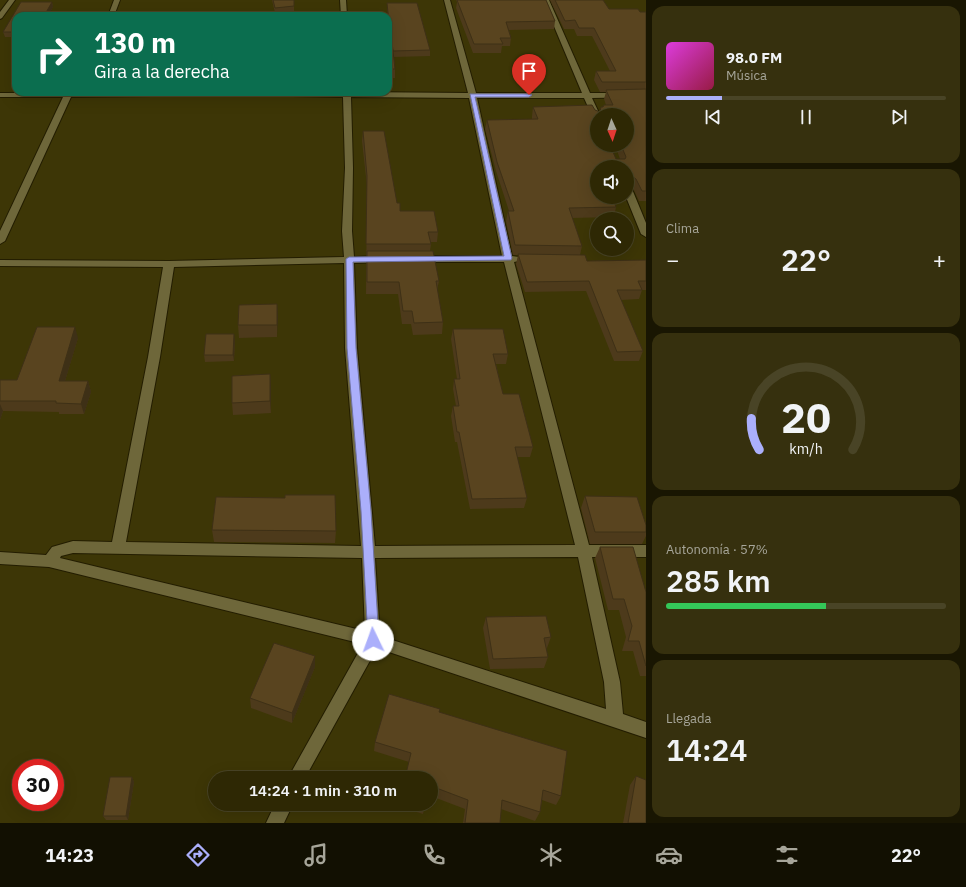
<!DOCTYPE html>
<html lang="es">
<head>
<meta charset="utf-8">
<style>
	:root { --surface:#2e2804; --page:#36300e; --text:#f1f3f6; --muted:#a7a69a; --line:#494426; --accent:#abaffb }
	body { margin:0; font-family:"IBM Plex Sans",sans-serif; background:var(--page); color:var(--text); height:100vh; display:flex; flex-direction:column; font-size:15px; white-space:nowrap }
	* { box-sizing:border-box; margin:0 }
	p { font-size:13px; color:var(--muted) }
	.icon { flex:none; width:22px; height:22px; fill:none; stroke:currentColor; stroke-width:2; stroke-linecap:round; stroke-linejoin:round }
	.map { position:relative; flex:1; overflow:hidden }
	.panel { display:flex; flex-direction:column; gap:6px; padding:6px; background:#191602; width:320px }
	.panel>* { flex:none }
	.banner { position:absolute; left:12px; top:12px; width:380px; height:84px; border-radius:12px; box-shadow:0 4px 16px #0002,0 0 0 1px var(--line); background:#0b6e4f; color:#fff; overflow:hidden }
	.needle { width:26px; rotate:177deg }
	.fabs { position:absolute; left:590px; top:108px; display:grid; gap:8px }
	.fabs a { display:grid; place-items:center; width:44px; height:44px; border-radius:50%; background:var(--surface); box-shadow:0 4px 16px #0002,0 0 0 1px var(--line); font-size:20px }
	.speed { position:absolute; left:12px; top:759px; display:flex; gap:8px; font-size:20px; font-weight:700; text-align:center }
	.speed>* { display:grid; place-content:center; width:52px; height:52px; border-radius:50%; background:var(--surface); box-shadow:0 4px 16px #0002,0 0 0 1px var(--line); line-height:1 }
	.speed .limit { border:6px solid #d22; background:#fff; color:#111 }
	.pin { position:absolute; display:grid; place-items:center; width:34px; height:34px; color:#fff; margin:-41px -17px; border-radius:50% 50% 50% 0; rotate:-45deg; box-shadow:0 0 4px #0007 }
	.pin .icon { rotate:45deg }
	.me { position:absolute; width:44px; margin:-22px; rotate:357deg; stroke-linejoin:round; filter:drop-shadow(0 0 3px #0008) }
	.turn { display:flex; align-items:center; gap:14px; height:84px; padding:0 16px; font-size:18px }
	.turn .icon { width:52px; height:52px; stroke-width:2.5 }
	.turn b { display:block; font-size:28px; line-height:34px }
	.big { font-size:30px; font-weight:600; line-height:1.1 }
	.panel .card { flex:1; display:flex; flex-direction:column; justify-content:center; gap:6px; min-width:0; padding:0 14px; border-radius:12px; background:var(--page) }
	.panel .dial { align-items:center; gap:0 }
	.dial svg { height:104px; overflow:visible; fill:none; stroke:var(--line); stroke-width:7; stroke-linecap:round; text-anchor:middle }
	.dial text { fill:var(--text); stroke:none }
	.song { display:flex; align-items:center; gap:12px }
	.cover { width:48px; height:48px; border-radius:6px; background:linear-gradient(135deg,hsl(300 70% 55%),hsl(340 70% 35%)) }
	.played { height:4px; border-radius:2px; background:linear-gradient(90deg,var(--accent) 20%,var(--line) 20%) }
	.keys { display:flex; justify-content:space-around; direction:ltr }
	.heat { display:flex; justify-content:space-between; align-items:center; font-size:22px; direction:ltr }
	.charge { height:6px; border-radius:3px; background:linear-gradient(90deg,#34c759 57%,var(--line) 0) }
	.trip { position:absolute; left:208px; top:771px; width:230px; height:40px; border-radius:20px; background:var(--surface); box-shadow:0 4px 16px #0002,0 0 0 1px var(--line); font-weight:600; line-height:40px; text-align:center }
	.menu { display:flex; height:64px; justify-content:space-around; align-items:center; background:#121002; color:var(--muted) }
	.menu .icon { width:28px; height:28px }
	.menu .selected { color:var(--accent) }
	.menu b { font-size:18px; color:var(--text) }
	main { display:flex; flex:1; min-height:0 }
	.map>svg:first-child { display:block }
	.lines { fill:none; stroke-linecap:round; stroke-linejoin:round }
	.minor-casing { stroke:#231d00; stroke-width:2 }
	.minor { fill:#6e673a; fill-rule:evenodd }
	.wall { fill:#4d3a1b; fill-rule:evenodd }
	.shaded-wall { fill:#3e3016 }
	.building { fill:#59441f; stroke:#3e3016; fill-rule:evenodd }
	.route { fill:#abaffb; stroke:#6f72a3 }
</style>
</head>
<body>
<main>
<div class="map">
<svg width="646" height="823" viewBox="0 0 646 823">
	<rect width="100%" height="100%" fill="#3d3606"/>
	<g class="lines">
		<defs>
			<path id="minor" d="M9,0H15L2,18L0,19V12Z
				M114,0H120L114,16H108Z
				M340,0H346L347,16H341Z
				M444,0H450L476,93H582L543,0H549L590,93H646V97L592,98L600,115H597V120L593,118L584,98H477L512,256L519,257L520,259L519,261L514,262L589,545H646V557H592L620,682L623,714L646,722V738L377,648L305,778H288L363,644L49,567L0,564V552L46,555L52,547L73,541L112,542L148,357L163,267L0,266V260L169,261L344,257L342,231L345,168L343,97L234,95L71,97L5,241L0,244V231L63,97H0V93L351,92L468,93ZM351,97L469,98L502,256H419L414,259L419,262H504L575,545L375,546L357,348L354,263L383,262L388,259L383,256L354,257L352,231L353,168ZM344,263L345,348L361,546L126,542L160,357L174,267ZM73,553L362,558L365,631L60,558L61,556ZM578,557L604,682L606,709L380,636L375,558Z
				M627,186L632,189L646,223V237L641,234L626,197H627Z
				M275,804H293L284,823H266Z"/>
		</defs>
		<!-- minor casing -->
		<use href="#minor" class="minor-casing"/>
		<!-- minor -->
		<use href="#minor" class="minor"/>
	</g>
	<!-- wall -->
	<path class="wall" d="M272,0H294V12L275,13Z
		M456,0H546L555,21L554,29L509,30L511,38L510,46H502L501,53H473L456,8L457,2Z
		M550,0H603L609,9L640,12H646V201H639L633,188L628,185L627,188L629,191L626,201H614L616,207L614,217L572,218L582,246L580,255L587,261L646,260V290H642L639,299L621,300L643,351L639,361H614L586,291L525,292L516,264L518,255H513L506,221L508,211H509L496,171L485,129L487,120L532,119V116L533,107L595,110L600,112L603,107L606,105L604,99L606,92H600L594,80L596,71H610L592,36H577L574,29H564ZM597,115L627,145H615L620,159H616ZM627,167V197H597Z
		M21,2H52L53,7L48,16H16V37H5L3,32Z
		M387,3L430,50V56L394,57L395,69V78H388V42H390L387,8Z
		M363,131L400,211L438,232L437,242H430L431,244L430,251L439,281L437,290L443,322L442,334L413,335L411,324H402L398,294H366L367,186L362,141Z
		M277,304V337L239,338L238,325Z
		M453,329L508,354L506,364H496L503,394L533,447L530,457H517L527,498L524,508L470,509L457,442H455L451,416L453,406H456L453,389L454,379H457L451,339Z
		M78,338L65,381H88L91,392L84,414H59V412L3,411L0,420V380H17Z
		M235,340L234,361L205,362L204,355Z
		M270,374L271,413L233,415L232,403Z
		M585,496L646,525V536L642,544H590L581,508Z
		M285,498L336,531L335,543L214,542L212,530Z
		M600,547L646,592V676H640L633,651H622L626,637L619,610H608L595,558Z
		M486,617L551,637L547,648H546L548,657L544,668L490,669L483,628Z
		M315,667L292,723L251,708L250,698Z
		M439,712L561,796L556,805L542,800L540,812L535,821L501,809L500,823H463L465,809L431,796V778L409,762L374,751L375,742Z
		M636,776L646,823H623L630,785Z
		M132,777L134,782L128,820H106L103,816Z
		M398,804H425L423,814L398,806Z"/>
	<!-- shaded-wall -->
	<path class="shaded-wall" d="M52,2L53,7L48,16H44Z
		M277,304L278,317L277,337Z
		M75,327L78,338L62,391L59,381Z
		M234,334L235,340L234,361L233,355Z
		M270,374L271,386V413L270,401Z
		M88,381L91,392L84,414L81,404Z
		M0,404L3,411L0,420Z
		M315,656V667L292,723V713Z
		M132,777L134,782L128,820L126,816Z"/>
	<!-- building -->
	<path class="building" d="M273,0H294V6L275,8Z
		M457,0H546L555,21L506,22L511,38H500L503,44H474Z
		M555,0H603L609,9H638L640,12H646V82H602L596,71H616L594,28H579L575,20L565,21Z
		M21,2H52L44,16H16V32H3Z
		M387,3H417L430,50L393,51L391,42Z
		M388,42H392L395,69H388Z
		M646,89V191H642L636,179L630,175L627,188L629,191H627V167H597V197H612L616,207L569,208L582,246L515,245L508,211H514L497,162L487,120L538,119L533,107L592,105L595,110L600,112L601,107H603L604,105H613L606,90ZM597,115H627V145H621L626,157L625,159H616L610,145H597Z
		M363,131H384L397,203H400V211H434L438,232H428L431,244H366L367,176Z
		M367,251H433L439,281H436L443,322L414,323L412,311H403L399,282H367Z
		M518,254L585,255L587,261L646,260V281H638L642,290H617L643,351L617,352L589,281L527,282Z
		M277,304V325H238L239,305Z
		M37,327H75L59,381H88L81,404L56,403V401H0V380H17Z
		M453,329H503L508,354H493L503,394H519L533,447H515L527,498L472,499L459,432H457L453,406H459L454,379H460Z
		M206,334H234L233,355H204Z
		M270,374V401L232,403V376Z
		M285,495H335L336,531L212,530L216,497L285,498Z
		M585,496L637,497L646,525V532H595Z
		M600,547H633L646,592V666L639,641H628L632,626L624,599H613Z
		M546,616L551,637L544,638L548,657L493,659L486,617Z
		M274,643L315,656L292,713L250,698Z
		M389,694L440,709L439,712L567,751L561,796L543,790L540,812L502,800L500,823H465L468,800L431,786V778H405L411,753L375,742Z
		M636,776L646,780V823H628Z
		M110,777H132L126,816H103Z"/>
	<!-- route -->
	<path class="route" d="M470,94H529L532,95L529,97H475L512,258L511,260L353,262L356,348L371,511L379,640L377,643L373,645L369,643L368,640L361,511L347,348L346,259L349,257L504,256Z"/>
</svg>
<div class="fabs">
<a><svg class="needle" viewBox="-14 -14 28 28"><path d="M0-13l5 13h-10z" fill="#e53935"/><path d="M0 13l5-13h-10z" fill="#a7a69a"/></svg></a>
<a><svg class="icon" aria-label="sound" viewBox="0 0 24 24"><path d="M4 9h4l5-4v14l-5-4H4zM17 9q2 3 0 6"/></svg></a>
<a><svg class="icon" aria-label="search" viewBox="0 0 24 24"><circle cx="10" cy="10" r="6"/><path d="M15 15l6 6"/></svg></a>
</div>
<div class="speed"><div class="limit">30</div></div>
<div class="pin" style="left:529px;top:95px;background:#d93025"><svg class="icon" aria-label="arrive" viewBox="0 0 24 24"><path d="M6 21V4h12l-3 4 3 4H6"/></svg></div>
<svg class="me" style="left:373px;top:640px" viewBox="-20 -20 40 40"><circle r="19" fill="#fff"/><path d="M0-13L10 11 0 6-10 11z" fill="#abaffb"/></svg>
<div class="trip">14:24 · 1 min · 310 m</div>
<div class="banner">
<div class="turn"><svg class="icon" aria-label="right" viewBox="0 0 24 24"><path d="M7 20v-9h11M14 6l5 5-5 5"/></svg><div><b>130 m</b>Gira a la derecha</div></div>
</div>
</div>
<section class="panel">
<div class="card">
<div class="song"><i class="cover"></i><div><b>98.0 FM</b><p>Música</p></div></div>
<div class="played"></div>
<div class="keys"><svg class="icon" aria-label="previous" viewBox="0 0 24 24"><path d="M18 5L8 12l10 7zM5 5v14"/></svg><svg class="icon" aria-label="pause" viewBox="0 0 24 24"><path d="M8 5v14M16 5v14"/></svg><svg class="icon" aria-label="next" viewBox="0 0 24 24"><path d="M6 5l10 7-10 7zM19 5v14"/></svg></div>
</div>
<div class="card"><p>Clima</p>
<div class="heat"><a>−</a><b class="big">22°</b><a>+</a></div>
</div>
<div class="card dial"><svg viewBox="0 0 100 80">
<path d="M14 69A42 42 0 1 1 86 69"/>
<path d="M14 69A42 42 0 0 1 8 45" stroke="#abaffb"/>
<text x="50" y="56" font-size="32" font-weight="700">20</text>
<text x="50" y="72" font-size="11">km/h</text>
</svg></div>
<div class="card"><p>Autonomía · 57%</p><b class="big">285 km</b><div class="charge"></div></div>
<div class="card"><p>Llegada</p><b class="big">14:24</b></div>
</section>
</main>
<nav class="menu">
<b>14:23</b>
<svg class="icon selected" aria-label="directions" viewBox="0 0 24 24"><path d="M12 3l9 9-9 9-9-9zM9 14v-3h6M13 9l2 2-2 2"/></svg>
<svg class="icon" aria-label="music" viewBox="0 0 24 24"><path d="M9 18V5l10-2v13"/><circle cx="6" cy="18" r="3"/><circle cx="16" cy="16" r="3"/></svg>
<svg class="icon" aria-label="phone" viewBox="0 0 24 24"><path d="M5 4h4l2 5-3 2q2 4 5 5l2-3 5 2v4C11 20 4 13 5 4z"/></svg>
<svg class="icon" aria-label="climate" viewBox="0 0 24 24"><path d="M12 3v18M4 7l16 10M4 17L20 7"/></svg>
<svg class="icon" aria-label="car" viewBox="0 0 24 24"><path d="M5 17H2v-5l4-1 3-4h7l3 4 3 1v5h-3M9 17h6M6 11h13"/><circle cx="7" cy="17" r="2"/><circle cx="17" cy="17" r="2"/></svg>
<svg class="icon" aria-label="filters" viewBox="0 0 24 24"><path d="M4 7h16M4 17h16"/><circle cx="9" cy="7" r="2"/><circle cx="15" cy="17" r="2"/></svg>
<b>22°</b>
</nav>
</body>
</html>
